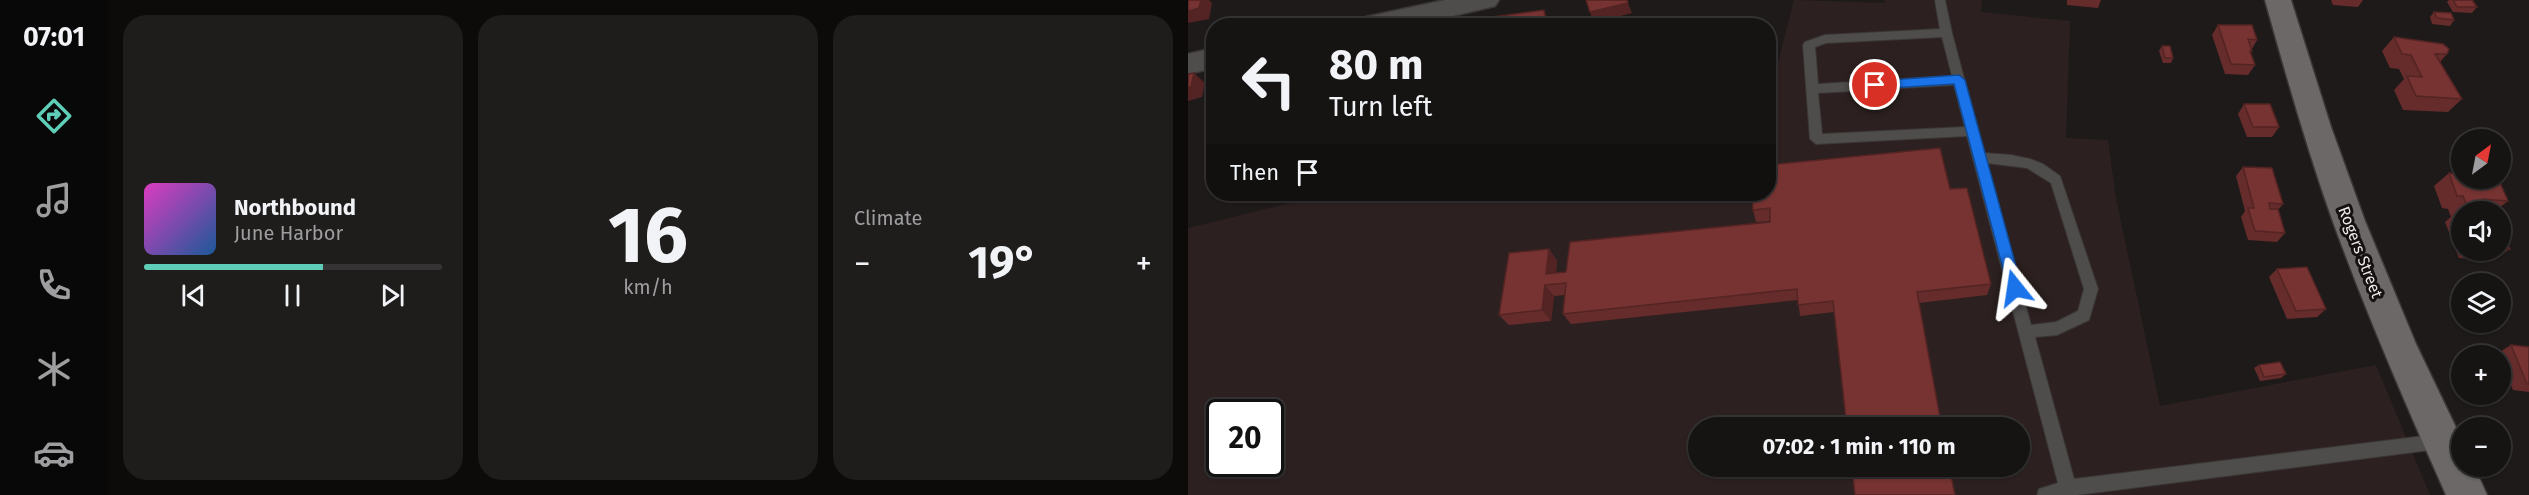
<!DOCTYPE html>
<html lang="en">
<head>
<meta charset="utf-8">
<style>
	:root { --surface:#161413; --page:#1f1d1c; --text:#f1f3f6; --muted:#9e9ea0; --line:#353333; --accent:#5eceb8 }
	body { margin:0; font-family:"Fira Sans",sans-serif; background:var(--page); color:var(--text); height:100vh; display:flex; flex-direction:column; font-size:22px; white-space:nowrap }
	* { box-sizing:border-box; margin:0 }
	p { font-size:20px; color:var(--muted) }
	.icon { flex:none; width:33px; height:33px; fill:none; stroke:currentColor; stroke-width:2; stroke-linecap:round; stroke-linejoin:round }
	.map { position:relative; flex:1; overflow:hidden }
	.details { display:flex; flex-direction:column; gap:15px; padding:15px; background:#0c0b0a; width:1080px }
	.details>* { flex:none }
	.banner { position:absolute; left:18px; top:18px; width:570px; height:183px; border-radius:24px; box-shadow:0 2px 4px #0004,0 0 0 2px var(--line); background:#161413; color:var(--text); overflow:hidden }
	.needle { width:39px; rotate:32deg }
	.buttons { position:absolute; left:1263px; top:129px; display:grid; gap:12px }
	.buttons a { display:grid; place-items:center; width:60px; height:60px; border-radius:50%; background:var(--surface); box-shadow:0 2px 4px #0004,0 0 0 2px var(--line); font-size:30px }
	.speed { position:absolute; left:18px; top:399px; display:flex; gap:12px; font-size:30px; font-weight:700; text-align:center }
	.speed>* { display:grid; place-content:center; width:78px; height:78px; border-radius:50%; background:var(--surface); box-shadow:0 2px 4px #0004,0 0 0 2px var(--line); line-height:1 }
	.speed .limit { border:3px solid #111; border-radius:9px; background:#fff; color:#111 }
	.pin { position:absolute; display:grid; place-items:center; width:51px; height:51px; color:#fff; margin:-26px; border:3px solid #fff; border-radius:50%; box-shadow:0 2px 6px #0007 }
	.me { position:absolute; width:66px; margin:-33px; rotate:345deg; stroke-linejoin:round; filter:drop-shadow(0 0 4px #0008) }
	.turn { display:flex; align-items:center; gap:21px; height:126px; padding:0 24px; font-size:27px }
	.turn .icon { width:78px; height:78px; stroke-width:2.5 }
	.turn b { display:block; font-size:42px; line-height:51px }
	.then { display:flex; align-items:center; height:57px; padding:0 24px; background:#0003; gap:12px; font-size:22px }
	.big { font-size:45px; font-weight:700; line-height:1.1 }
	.details .widget { flex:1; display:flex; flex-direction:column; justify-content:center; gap:9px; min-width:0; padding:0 21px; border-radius:24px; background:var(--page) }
	.details .dial { align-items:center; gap:0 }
	.dial b { font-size:78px; line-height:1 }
	.song { display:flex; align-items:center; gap:18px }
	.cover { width:72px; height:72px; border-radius:9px; background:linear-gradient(135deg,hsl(310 70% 55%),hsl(210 70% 35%)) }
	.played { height:6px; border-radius:3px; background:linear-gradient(90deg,var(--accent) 60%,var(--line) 60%) }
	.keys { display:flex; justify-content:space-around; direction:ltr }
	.heat { display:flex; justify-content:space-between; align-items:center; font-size:33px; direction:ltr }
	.details .tiles { flex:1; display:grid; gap:15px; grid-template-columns:repeat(3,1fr) }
	.trip { position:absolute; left:500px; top:417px; width:342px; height:60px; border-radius:30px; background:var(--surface); box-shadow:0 2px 4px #0004,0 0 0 2px var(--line); font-weight:700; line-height:60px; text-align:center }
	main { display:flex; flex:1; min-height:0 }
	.menu { display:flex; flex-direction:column; width:108px; justify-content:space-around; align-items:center; background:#090808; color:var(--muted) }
	.menu .icon { width:42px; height:42px }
	.menu .on { color:var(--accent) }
	.menu b { font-size:27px; color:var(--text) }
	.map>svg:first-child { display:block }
	.built { fill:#2c2120; fill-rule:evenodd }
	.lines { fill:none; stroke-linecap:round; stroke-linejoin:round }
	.service-casing { stroke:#3b3736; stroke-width:2 }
	.tertiary-casing { stroke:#3b3736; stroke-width:3 }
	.secondary-casing { stroke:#3b3736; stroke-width:3 }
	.service { fill:#4f4c4c; fill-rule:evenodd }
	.tertiary { fill:#4f4c4c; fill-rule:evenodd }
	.secondary { fill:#6c6868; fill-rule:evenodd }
	.wall { fill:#652c2b }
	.shaded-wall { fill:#532423 }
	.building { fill:#763332; stroke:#532423; stroke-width:1.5 }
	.route { fill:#1a73e8; stroke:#114b97; stroke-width:1.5 }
	.labels { text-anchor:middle; stroke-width:6; stroke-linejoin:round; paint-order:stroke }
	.street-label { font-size:16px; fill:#ece9e8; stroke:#151110 }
</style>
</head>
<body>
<main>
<nav class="menu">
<b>07:01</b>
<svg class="icon on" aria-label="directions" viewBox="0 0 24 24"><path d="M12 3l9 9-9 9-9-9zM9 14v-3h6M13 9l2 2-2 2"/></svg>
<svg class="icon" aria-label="music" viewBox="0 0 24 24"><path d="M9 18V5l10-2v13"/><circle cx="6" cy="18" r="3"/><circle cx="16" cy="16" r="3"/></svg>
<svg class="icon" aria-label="phone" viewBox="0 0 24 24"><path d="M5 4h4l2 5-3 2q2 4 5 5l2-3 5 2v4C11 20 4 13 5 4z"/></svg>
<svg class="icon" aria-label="climate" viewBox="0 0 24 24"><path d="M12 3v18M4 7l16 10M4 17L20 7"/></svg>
<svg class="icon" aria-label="car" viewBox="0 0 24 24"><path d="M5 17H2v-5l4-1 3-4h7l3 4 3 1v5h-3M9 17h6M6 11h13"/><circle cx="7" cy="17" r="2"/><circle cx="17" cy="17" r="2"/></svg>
</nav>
<section class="details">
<div class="tiles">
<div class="widget">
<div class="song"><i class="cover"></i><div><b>Northbound</b><p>June Harbor</p></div></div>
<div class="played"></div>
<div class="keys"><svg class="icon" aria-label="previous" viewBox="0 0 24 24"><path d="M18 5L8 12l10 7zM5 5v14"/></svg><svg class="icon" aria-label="pause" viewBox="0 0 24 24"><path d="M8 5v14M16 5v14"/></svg><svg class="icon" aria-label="next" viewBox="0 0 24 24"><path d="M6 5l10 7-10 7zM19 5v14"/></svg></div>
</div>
<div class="widget dial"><b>16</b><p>km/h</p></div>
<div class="widget"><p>Climate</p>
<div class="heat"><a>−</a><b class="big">19°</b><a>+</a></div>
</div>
</div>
</section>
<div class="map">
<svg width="1341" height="495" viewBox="0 0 1341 495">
	<rect width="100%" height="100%" fill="#1e1a19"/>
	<!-- built -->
	<path class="built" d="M606,0L696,3L697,0H794L793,12L882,21L878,138L920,140L928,198L972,406L1188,365L1242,495H0V228L139,194H580L581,85L585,83ZM32,412H82V464H32ZM510,428H831V466H510Z"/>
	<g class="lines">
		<defs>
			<path id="service" d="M747,0H757L764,33L796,153L823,155L842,159L855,164L872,176L910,289L901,320L869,335L847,337L886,479L1252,434L1258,436L1260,442L1258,448L889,495H849L851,489L870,483L779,136L628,144L622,139L615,45L617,42L637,35L752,29ZM754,37L764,76L630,84L627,47L638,43ZM766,85L777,127L634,134L630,93ZM799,163L839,168L863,183L896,289L890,311L868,322L843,325Z"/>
			<path id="tertiary" d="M257,0H311L307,6L222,26H165L169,20L178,17Z
				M26,48V68L0,74V54Z"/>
			<path id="secondary" d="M1077,0H1103L1143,127L1177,221L1228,344L1274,440V466H1286L1299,495H1258L1251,479C1213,394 1177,309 1145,222C1119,149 1098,75 1077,0Z"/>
		</defs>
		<!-- service casing -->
		<use href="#service" class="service-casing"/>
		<!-- tertiary casing -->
		<use href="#tertiary" class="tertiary-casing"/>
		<!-- secondary casing -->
		<use href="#secondary" class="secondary-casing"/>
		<!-- service -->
		<use href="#service" class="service"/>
		<!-- tertiary -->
		<use href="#tertiary" class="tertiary"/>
		<!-- secondary -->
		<use href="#secondary" class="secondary"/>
	</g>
	<!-- wall -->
	<path class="wall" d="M879,0H913L910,8L879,5Z
		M1143,0H1175L1170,7L1145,5Z
		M1261,0H1284L1289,7L1284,13L1265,12L1259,2Z
		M1246,12L1266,20L1262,26L1244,24L1242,17Z
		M1030,25L1069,40L1064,49V51L1063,53L1067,65L1060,75L1037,74L1024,35Z
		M1206,37L1259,54L1252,62L1274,99L1260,112L1215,110L1206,90L1216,79L1211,69L1202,68L1194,51Z
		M974,46L985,58L983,63H975L971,51Z
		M1056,104L1091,127L1084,137H1059L1050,114Z
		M1055,167L1095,204L1090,210L1097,233L1089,242L1060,240L1053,217L1057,211L1048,176Z
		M1261,173L1320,201L1306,212H1274V250H1312V228L1322,249L1305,261L1271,258L1257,222L1263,217L1260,209L1254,208L1246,186Z
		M762,189L803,284L799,295L731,303L754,428H659L646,312L612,316L610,300L383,324L375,314L377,295L366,296L363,321L321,325L311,315L361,249L369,261L368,273L378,272L582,222V221L568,222L565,210Z
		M1089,269L1138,309L1129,317L1099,319L1081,277Z
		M1323,345L1341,347V392L1325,390L1312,359V356H1311L1310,353Z
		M1071,365L1098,374L1093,378L1072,381L1066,368Z"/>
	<!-- shaded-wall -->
	<path class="shaded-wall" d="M8,0H21L24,3L21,19L0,23V11Z
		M440,3L444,13L406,23L402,12Z
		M356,10L360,20L361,26H358Z
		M6,73L17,83L14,97L0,101V88Z
		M361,249L369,261L366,284L358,274Z
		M357,285L366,296L363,321L354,310Z"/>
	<!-- building -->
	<path class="building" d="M0,0H13L11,8L0,11Z
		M398,0H439L440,3L402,12Z
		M1265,0H1284L1289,7H1269Z
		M356,10L358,26H299L298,18Z
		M1246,12L1263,13L1266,20L1249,18Z
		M1030,25H1064L1069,40L1060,39L1064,51H1062L1067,65L1043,64Z
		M1206,37L1255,44L1261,49L1259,54H1247L1274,99L1228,96L1219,76L1234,77L1223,55L1214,54Z
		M974,46H982L985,58H977Z
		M6,73L3,87L0,88V74Z
		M1056,104H1082L1091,127H1065Z
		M752,148L762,189L779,188L803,284L729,292L754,428H659L645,301L610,305L609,289L375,314L378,283L357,285L354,310L311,315L321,253L361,249L358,274L378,272L382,242L582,222V208L565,210L564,194H580V165Z
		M1055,167L1084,168L1095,204L1081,203L1082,209H1090L1097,233L1067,231L1060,208H1066Z
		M1261,173L1274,174V178H1310L1320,201L1295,199L1301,212H1274V213L1272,209L1281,210L1275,196H1269Z
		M1312,228L1322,249L1312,248Z
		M1119,267L1138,309L1108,311L1089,269Z
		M1323,345L1341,347V384H1339Z
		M1092,362L1098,374L1076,377L1071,365Z
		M664,466H761L767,495H667Z"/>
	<!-- route -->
	<path class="route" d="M771,75L777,80L834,288L827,295L820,288L766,84L687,89L681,85L687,81Z"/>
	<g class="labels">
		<!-- street labels -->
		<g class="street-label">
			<text transform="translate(1173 252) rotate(69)" y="6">Rogers Street</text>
		</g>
	</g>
</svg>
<div class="buttons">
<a><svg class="needle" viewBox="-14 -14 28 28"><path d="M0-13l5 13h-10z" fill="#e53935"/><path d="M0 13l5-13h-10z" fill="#9e9ea0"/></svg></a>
<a><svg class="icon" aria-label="sound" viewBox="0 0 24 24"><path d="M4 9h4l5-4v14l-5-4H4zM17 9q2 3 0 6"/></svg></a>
<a><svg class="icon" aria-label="layers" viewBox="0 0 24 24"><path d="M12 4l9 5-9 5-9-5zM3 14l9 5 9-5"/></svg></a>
<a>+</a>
<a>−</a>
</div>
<div class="speed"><div class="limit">20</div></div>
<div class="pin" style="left:687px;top:85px;background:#d93025"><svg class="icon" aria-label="arrive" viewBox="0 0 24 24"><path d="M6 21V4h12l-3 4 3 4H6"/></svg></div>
<svg class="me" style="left:827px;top:288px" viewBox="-20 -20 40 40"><path d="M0-17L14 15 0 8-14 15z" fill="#1a73e8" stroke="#fff" stroke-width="4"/></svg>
<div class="trip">07:02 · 1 min · 110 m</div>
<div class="banner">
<div class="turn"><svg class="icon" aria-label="left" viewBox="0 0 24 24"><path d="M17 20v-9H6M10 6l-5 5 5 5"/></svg><div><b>80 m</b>Turn left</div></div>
<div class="then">Then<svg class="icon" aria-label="arrive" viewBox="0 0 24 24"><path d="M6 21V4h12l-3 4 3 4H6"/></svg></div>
</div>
</div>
</main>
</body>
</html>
